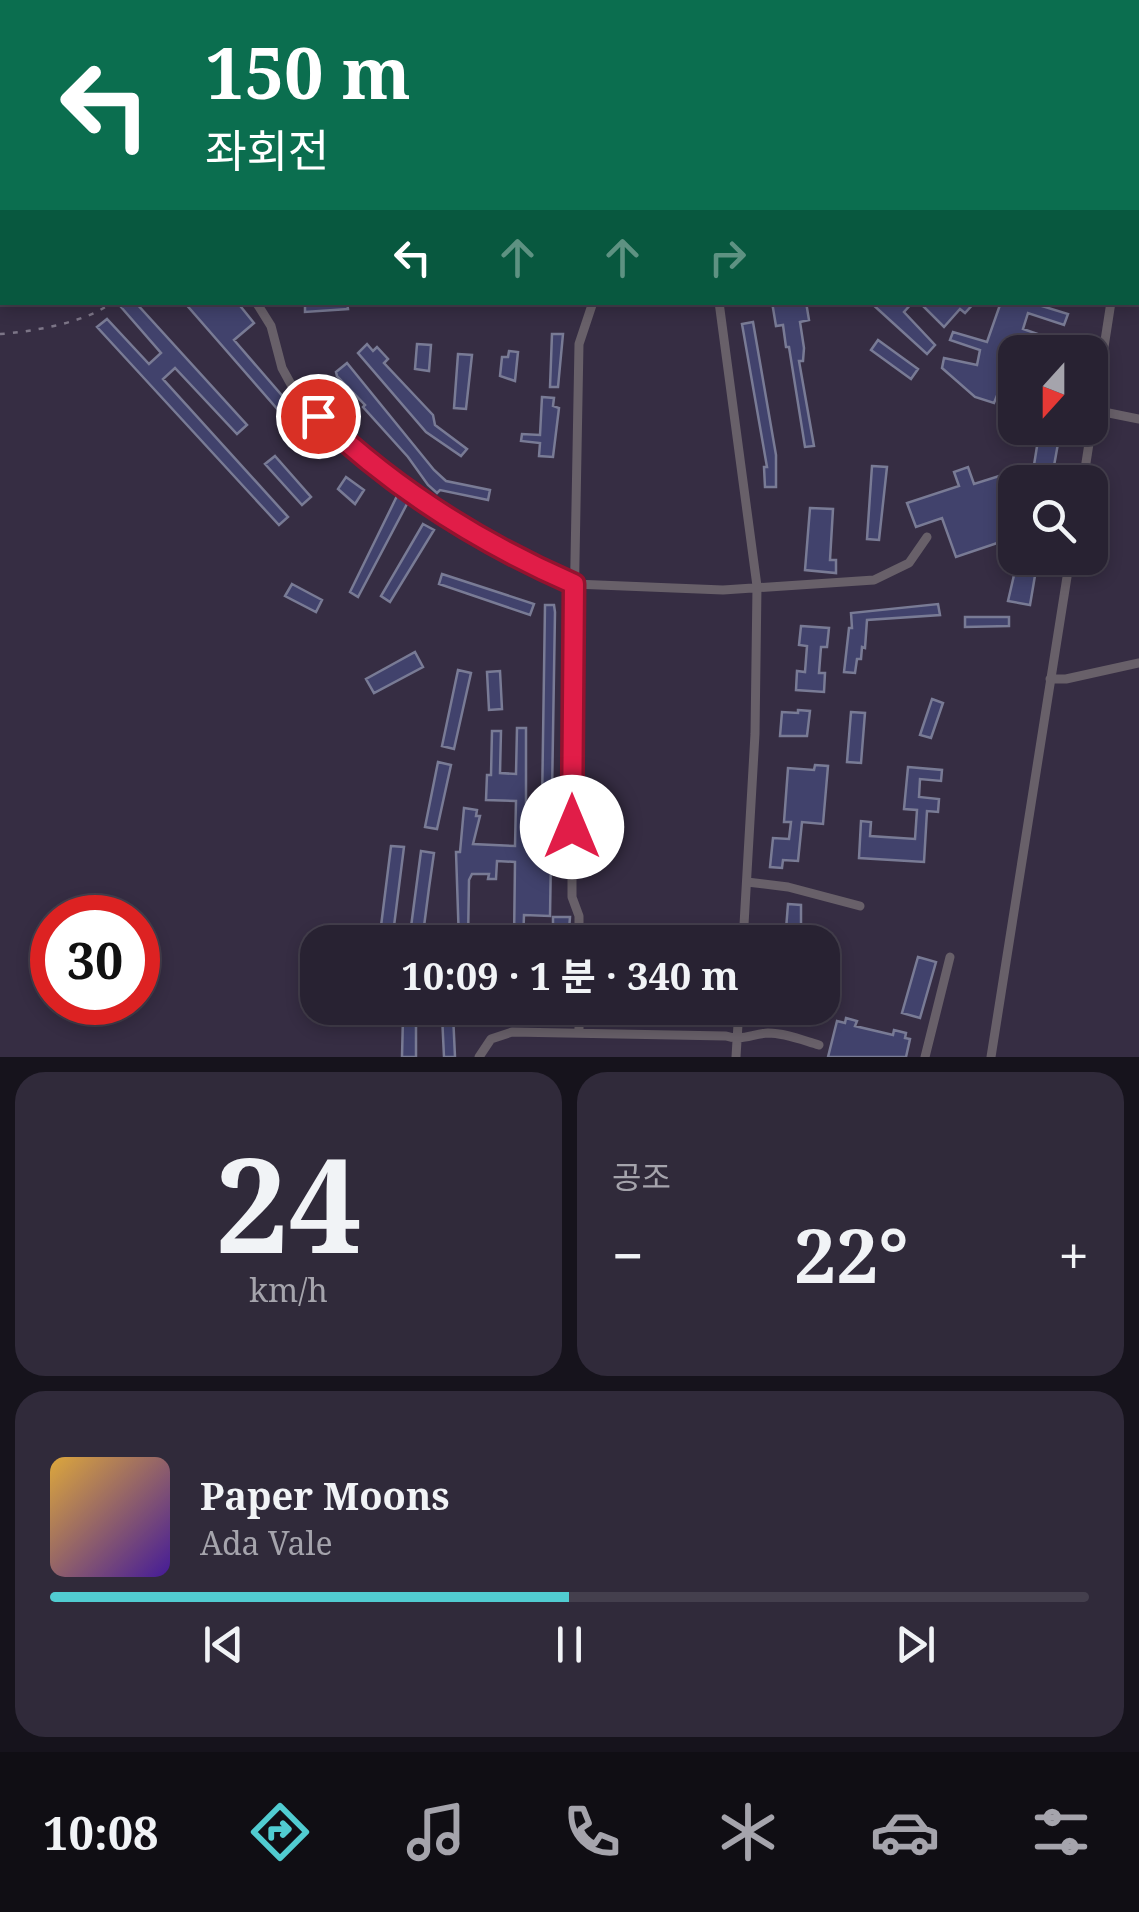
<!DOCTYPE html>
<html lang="ko">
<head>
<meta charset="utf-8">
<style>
	:root { --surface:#282232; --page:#302a3a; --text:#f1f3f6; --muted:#a5a4ac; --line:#443f4d; --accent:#51ccd1 }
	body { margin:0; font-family:"Noto Serif","Noto Sans KR",serif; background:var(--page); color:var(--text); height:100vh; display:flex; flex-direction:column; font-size:38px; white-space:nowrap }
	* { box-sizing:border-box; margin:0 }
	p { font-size:32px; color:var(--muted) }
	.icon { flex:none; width:55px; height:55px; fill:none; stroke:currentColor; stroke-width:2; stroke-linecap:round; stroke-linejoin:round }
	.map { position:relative; height:1057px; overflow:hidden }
	.details { display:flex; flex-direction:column; gap:15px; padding:15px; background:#16131c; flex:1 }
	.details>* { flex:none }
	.banner { position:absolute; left:0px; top:0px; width:1140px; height:305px; box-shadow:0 5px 15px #0003,0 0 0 2px var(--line); background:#0b6e4f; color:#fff; overflow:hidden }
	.needle { width:65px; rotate:201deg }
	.fabs { position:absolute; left:998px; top:335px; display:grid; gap:20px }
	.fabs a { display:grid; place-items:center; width:110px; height:110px; border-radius:20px; background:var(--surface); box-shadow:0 5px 15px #0003,0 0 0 2px var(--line); font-size:50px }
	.speed { position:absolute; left:30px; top:895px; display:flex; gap:20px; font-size:50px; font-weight:700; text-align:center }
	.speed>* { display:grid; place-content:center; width:130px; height:130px; border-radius:50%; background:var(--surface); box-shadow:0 5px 15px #0003,0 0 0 2px var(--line); line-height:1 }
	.speed .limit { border:15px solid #d22; background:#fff; color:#111 }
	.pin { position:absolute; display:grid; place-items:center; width:85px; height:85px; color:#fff; margin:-42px; border:5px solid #fff; border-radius:50%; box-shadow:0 2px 10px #0007 }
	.me { position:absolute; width:110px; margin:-55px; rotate:0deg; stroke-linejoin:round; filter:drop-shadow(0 0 8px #0008) }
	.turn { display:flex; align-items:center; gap:35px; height:210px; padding:0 40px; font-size:45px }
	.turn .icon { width:130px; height:130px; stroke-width:2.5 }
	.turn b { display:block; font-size:70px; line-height:85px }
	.lanes { display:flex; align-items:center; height:95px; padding:0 40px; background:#0003; justify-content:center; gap:50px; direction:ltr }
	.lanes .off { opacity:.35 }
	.big { font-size:75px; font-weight:700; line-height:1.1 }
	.details .card { flex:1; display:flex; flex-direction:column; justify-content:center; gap:15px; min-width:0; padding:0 35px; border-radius:30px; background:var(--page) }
	.details .dial { align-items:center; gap:0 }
	.dial b { font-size:130px; line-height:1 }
	.song { display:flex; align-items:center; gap:30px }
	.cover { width:120px; height:120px; border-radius:15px; background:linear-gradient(135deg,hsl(40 70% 55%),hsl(260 70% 35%)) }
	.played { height:10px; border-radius:5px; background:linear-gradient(90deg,var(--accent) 50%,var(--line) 50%) }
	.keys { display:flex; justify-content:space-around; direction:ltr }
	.heat { display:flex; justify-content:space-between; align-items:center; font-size:55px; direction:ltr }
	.details .tiles { flex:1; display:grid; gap:15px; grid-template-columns:1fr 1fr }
	.card:last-child { grid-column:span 2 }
	.trip { position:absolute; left:300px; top:925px; width:540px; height:100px; border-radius:30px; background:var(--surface); box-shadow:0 5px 15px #0003,0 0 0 2px var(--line); font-weight:700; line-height:100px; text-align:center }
	.menu { display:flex; height:160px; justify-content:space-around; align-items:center; background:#100e14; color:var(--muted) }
	.menu .icon { width:70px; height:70px }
	.menu .current { color:var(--accent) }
	.menu b { font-size:45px; color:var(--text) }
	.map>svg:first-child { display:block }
	.building { fill:#41426c; stroke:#797b95; stroke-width:2.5 }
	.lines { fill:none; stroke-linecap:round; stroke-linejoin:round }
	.path { stroke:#7c7587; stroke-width:2.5; stroke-dasharray:5 8; stroke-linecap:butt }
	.minor { stroke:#686069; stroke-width:9 }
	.route-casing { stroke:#92132f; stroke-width:25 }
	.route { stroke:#e11d48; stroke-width:18 }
</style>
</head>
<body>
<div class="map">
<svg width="1139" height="1057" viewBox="0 0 1139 1057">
	<rect width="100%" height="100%" fill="#362d43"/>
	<!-- building -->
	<path class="building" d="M127,302H135L247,425L237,434L175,368L163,379L288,517L279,525L97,327L107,319L149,364L161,353L121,307Z
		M184,302H237L254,323L234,340L329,450L320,458Z
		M305,302H347L348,309L305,312Z
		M772,302H806L809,320L800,322L804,348L803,361H799L814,446L805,447L789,347H786L783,325L776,326Z
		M870,302H913L904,312L935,345L927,354Z
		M919,302H975L965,313L960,309L944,327Z
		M1001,302H1029L1068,314L1064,325L1028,313L1023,329L1058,341L1054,352L1019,341L994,403L975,397L942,368L944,358L977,365L980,350L950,340L953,332L987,342Z
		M753,322L776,455V487H765L764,467H767L742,324Z
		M552,334H563L558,387H550Z
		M878,340L918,369L911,379L871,350Z
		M367,344L373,351L377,347L388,359L384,363L433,415L435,425L467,449L461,456L426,432L358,353Z
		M417,344L431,345L429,371L415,369Z
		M509,351L518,352L515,381L500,376L502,357H508Z
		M458,354L472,355L466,409L454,408Z
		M347,363L434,470L446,481L490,490L488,500L440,490L437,493L428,485L408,457L363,407L365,405L337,376L336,372Z
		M542,397L554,398L553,406L559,408L553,457L539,456L540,443L521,441L522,434L540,435Z
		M1039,434L1059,438L1052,477L1027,473L1030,482H1015V537L956,557L942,518L916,527L907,503L959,486L954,472L968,467L974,484L1034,465Z
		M275,456L311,497L302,505L265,464Z
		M872,466L887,467L879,540L867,539Z
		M346,477L364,490L355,504L338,489Z
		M397,496L408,502L358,597L350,592Z
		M810,508L833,509L830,560H836V573L805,570Z
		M423,524L434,530L390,602L381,596Z
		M1018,558H1038L1030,605L1008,601Z
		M442,574L534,604L530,615L439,584Z
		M292,584L322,600L316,612L285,596Z
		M938,604L940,615L867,620L865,648L862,647L861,659H857L855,673L844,672L849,628H852L851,613Z
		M545,605H554L555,612L550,916L524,915L523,942H514L515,862L497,861L496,879H488L489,874H472L469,880L468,942H459L456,852H460L464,808L477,810L476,816H480L473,844L515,846L516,801L486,800L487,775H491L492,731H501L500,773L516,774L517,728H526V805L542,806Z
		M965,617H1009V626L965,627Z
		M801,626L829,628L827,647H821L819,673H825L824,692L796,690L797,671L805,672L807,646L799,645Z
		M415,652L423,667L374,693L366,679Z
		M458,670L471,673L454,749L442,746Z
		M500,671L502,709L489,710L487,672Z
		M932,699L943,703L931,738L920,735Z
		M798,710L810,711L807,736H780L782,712L798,713Z
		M851,712L865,713L861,763L847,762Z
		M438,762L451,765L437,829L425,827Z
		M815,765L828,766L823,824L802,822L798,861L783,860L782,868L770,867L773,838L789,839L791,822H784L788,768L814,770Z
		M908,767L942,770L941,781L920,779L919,797L939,799L938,812L927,811L924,862L859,858L861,821L871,822L870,836L915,839L917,810L904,809Z
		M391,846L404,847L392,942H379Z
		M421,851L434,853L429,888L422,942H409Z
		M788,904L801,905V942H785Z
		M553,917H570L568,942H553Z
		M918,957L936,962L920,1018L902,1013Z
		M399,1008H416V1057H402L403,1017H399Z
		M453,1014L455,1057H444L442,1015Z
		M846,1018L857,1021L855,1026L893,1035L894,1030L906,1033L905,1038L910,1039L906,1057H828L837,1021L845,1023Z"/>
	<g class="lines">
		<!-- path -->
		<path class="path" d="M0,334C31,332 89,322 112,302"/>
		<!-- minor -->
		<path class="minor" d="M614,0L615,2
			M682,0V2
			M923,0V2
			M1107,0L1108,2
			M1138,275H1139
			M256,302L271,326L282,368L293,388L352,449L396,485L520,559L574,584L723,590L874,580L909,563L927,537
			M719,302L757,586L755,734L743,942
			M1094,410L1139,419
			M1083,482L1111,302
			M1050,679H1066L1139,663
			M747,882L788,887L860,906
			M579,942V916L572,897V722L579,344L593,302
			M579,1033V1008
			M479,1057L491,1039L512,1032L726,1036C741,1041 752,1034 768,1033C785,1033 802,1040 819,1045
			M736,1057L739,1008
			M925,1057L950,957
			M991,1057L1070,558"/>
	</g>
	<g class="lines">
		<defs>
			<path id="route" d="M318,416C392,487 480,543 574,584L572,827"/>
		</defs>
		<!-- route casing -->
		<use href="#route" class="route-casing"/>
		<!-- route -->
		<use href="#route" class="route"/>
	</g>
</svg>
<div class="fabs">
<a><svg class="needle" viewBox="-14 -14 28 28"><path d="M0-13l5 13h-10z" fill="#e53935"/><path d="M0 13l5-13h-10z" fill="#a5a4ac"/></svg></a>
<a><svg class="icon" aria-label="search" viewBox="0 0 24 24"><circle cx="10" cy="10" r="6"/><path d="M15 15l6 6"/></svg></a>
</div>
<div class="speed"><div class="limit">30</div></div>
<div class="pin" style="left:318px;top:416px;background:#d93025"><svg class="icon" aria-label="arrive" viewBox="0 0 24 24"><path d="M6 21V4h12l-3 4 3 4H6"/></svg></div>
<svg class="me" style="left:572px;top:827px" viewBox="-20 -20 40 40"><circle r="19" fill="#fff"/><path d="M0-13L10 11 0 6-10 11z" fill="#e11d48"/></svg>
<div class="trip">10:09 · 1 분 · 340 m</div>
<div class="banner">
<div class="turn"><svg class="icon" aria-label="left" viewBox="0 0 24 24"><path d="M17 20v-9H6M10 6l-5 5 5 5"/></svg><div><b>150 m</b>좌회전</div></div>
<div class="lanes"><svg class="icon" aria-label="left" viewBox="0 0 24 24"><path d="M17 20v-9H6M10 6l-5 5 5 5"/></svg><svg class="icon off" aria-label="ahead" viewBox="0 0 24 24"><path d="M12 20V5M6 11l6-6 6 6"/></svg><svg class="icon off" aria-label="ahead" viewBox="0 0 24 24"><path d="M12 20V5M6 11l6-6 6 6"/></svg><svg class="icon off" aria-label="right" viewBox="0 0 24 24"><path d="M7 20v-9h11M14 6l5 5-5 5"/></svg></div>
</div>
</div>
<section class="details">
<div class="tiles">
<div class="card dial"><b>24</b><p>km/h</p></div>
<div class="card"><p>공조</p>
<div class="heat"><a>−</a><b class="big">22°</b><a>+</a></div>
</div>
<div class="card">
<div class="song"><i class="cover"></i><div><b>Paper Moons</b><p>Ada Vale</p></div></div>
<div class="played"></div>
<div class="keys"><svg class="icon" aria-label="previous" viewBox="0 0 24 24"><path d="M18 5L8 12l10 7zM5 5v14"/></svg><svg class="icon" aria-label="pause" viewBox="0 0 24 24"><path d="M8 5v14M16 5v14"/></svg><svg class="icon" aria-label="next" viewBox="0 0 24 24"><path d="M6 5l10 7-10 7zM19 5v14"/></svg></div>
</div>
</div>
</section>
<nav class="menu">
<b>10:08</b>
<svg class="icon current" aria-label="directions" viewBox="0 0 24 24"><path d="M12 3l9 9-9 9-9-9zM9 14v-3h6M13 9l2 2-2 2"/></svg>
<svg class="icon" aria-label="music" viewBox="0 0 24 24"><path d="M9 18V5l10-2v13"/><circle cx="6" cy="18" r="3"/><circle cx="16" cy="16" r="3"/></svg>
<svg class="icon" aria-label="phone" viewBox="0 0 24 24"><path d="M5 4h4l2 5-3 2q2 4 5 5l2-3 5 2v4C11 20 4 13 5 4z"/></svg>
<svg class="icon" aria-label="climate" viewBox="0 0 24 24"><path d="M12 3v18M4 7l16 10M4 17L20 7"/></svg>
<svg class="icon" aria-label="car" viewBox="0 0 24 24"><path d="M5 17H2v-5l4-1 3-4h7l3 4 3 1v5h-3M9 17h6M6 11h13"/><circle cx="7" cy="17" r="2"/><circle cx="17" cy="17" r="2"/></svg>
<svg class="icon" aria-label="filters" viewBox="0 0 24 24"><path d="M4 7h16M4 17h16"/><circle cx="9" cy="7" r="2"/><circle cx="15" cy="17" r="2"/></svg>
</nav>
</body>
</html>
